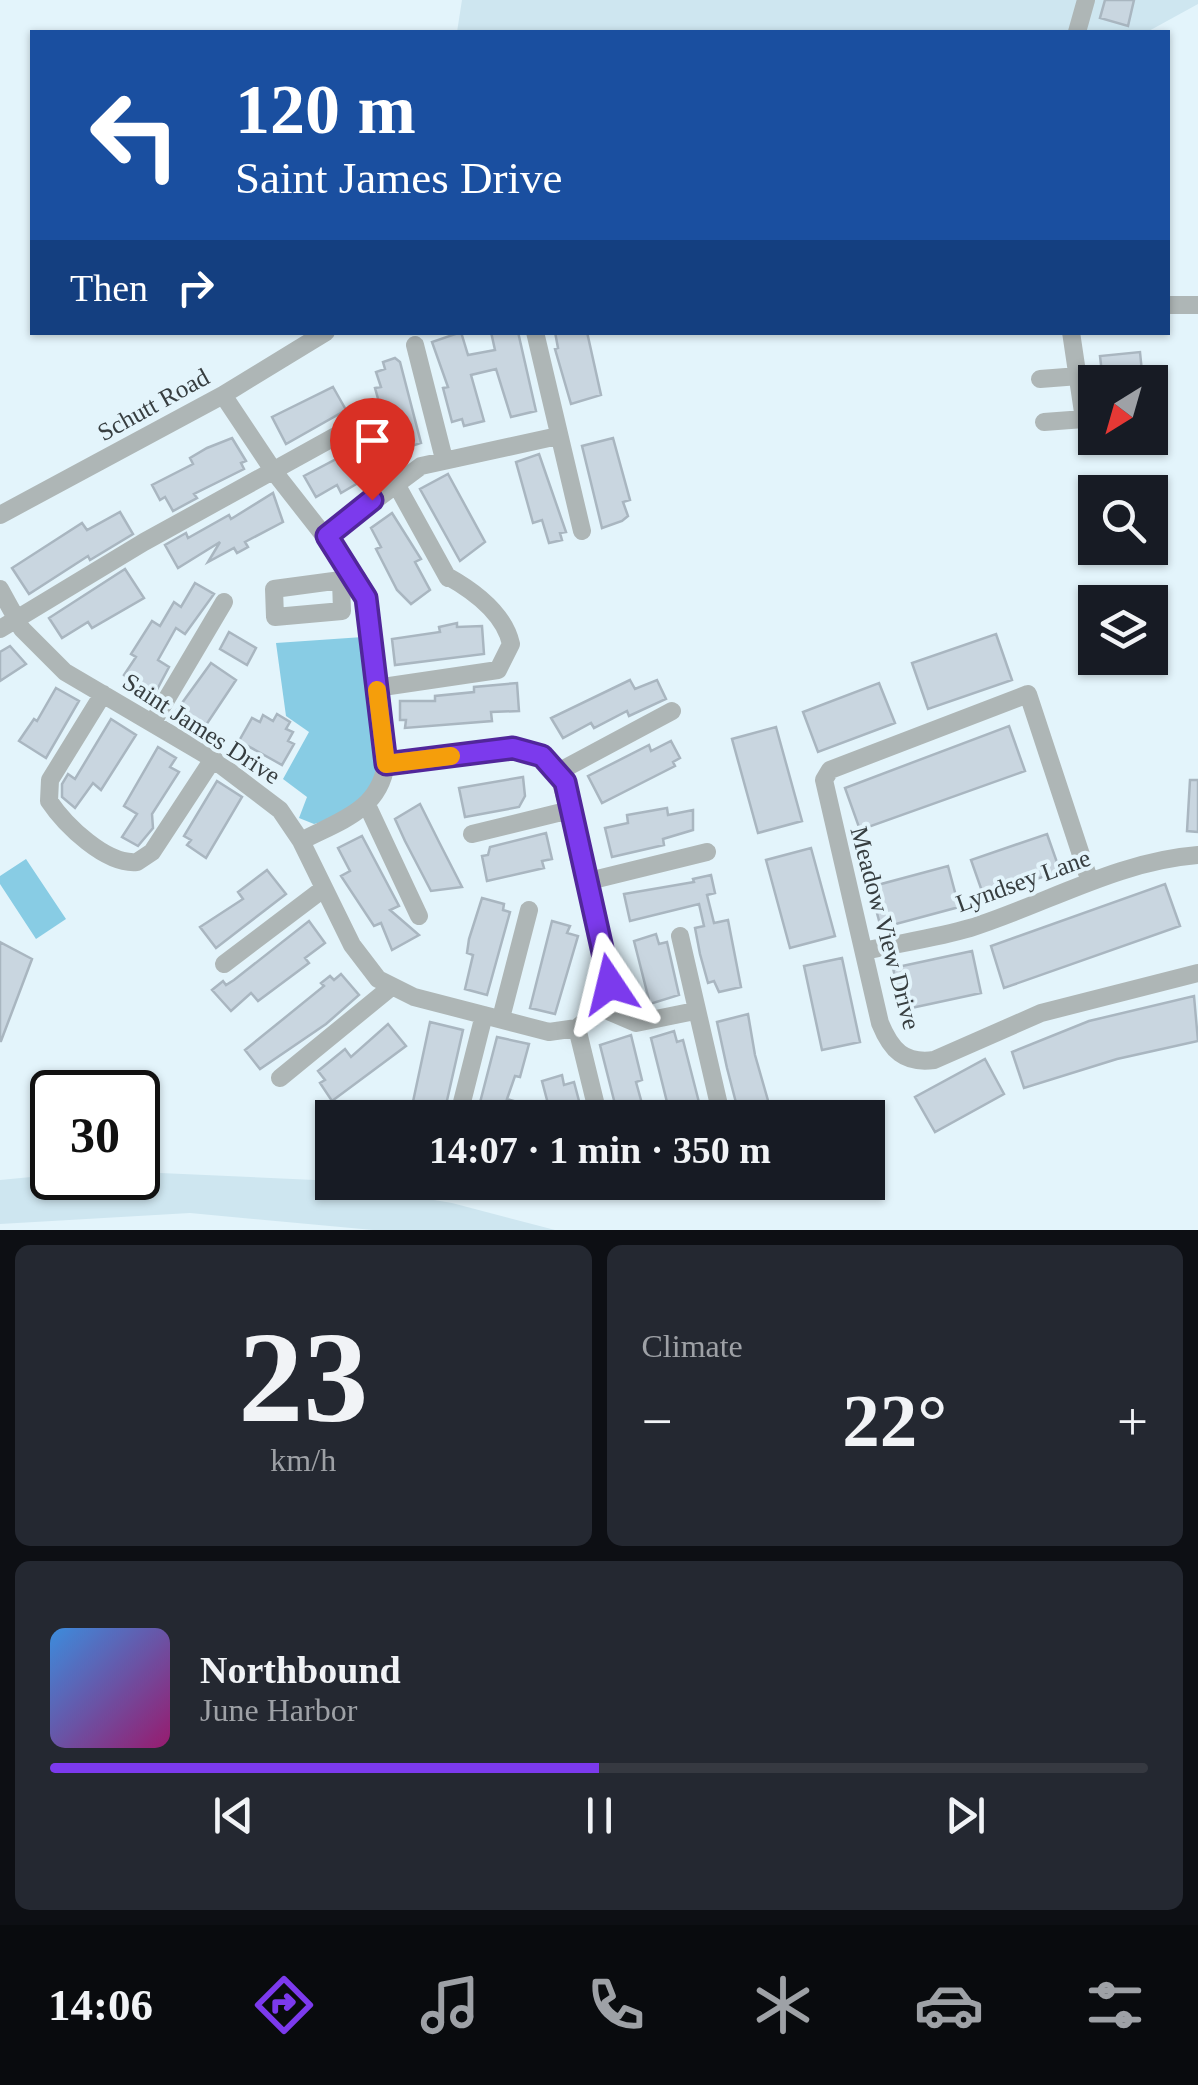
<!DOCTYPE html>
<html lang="en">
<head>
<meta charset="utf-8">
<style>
	:root { --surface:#171b24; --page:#242831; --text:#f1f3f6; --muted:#9ea1a6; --line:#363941; --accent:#7c3aed }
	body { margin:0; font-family:"Times New Roman",serif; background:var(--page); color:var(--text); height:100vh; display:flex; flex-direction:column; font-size:38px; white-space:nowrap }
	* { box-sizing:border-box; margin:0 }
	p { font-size:32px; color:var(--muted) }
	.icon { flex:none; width:55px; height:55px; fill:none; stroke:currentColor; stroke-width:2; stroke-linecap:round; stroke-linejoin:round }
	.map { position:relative; height:1230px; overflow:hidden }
	.sheet { display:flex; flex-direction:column; gap:15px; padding:15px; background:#0d0f14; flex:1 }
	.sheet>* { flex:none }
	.hud { position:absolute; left:30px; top:30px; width:1140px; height:305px; border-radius:0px; box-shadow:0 2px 8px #0004; background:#1a4fa0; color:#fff; overflow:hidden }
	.needle { width:65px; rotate:217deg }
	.controls { position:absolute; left:1078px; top:365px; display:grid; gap:20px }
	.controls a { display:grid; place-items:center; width:90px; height:90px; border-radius:0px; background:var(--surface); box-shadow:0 2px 8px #0004; font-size:50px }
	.speed { position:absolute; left:30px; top:1070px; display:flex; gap:20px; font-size:50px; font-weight:700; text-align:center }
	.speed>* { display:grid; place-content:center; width:130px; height:130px; border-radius:50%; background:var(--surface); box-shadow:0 2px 8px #0004; line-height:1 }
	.speed .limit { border:5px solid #111; border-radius:15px; background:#fff; color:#111 }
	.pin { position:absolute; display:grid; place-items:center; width:85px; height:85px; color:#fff; margin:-102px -42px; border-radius:50% 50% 50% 0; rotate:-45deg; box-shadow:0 0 10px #0007 }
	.pin .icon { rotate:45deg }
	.me { position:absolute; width:110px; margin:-55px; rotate:350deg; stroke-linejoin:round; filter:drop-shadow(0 0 8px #0008) }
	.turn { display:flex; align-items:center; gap:35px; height:210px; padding:0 40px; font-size:45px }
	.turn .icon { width:130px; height:130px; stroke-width:2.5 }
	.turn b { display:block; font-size:70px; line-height:85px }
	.then { display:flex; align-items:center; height:95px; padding:0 40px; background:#0003; gap:20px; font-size:38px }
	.big { font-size:75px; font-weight:800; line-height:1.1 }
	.sheet .tile { flex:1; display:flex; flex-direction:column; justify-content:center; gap:15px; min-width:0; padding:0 35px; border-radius:15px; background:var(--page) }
	.sheet .dial { align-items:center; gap:0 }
	.dial b { font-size:130px; line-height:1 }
	.song { display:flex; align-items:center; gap:30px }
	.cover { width:120px; height:120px; border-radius:15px; background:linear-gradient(135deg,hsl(210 70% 55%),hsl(320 70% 35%)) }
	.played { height:10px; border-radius:5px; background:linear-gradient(90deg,var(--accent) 50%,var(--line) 50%) }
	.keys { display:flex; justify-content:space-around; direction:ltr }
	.heat { display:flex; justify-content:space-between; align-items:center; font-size:55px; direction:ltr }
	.sheet .tiles { flex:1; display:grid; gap:15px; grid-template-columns:1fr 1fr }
	.tile:last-child { grid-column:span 2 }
	.trip { position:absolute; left:315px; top:1100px; width:570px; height:100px; border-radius:0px; background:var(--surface); box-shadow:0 2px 8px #0004; font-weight:800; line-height:100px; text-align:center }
	.dock { display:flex; height:160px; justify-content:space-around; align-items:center; background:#090b0e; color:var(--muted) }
	.dock .icon { width:70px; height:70px }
	.dock .on { color:var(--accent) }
	.dock b { font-size:45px; color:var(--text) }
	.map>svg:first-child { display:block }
	.built { fill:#cee6f0 }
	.green { fill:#88cce4 }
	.building { fill:#c9d6e0; stroke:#a9b6c0; stroke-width:2.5 }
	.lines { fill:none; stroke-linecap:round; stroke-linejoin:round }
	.minor { stroke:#aeb6b6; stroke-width:18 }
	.route-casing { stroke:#51269a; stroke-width:25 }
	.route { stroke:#7c3aed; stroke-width:18 }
	.slow { stroke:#f59e0b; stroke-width:18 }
	.labels { text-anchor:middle; stroke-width:8; stroke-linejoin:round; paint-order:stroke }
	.street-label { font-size:25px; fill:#373e40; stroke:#e3f4fb }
</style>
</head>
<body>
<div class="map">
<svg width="1198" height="1230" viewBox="0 0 1198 1230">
	<rect width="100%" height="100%" fill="#e3f4fb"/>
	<!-- built -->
	<path class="built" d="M462,0H1198V4L1147,32H457Z
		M138,1172L315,1180L452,1203L555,1230H373L190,1213L0,1224V1180L52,1175L138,1178Z"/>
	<!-- green -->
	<path class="green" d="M363,637L376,777L364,799L326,821L314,824L299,818L307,797L283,779L309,732L286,716L276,643Z
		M26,859L66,919L36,939L0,884V876Z"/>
	<!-- building -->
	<path class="building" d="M1105,0H1134L1128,26L1100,18Z
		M461,332L468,355L495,350L491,332H518L536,411L511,417L496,369L471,375L484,421L464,426L462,419L452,422L443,388L448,387L432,342Z
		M555,332H587L601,395L571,404L555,349L558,348Z
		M1140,352L1143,382H1103L1100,356Z
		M395,358L400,362L421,443L393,452L375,388L381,387L376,372L385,369L383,362Z
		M333,387L346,410L286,444L272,417Z
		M232,438L246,461L241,463L244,469L194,494L197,498L173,511L165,497L160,500L152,485L193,464L190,458L207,448Z
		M613,438L630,500L623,502L628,516L622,521L602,528L582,446Z
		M361,446L375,473L341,493L337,485L316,497L304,476Z
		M539,454L566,532L560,533L562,540L549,543L542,520L533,523L516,462Z
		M448,474L485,542L460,561L420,489Z
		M273,493L283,522L245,542L248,547L237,553L234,548L208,562L220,542L178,568L165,545L186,533L188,538L229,515L231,519Z
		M120,512L133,534L90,560L88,556L29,594L12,568L82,523L87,530Z
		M392,513L421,559L415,562L430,590L411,604L397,590L376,549L381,547L371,528Z
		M125,569L144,598L92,628L88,622L62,638L49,618Z
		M195,583L214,594L185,634L176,628L158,660L169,667L152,699L124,675L136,657L131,654L152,621L160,626L174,602L181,607Z
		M457,623V627L482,626L484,654L395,665L392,639L440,632L439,627Z
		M229,632L256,648L247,665L220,649Z
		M996,634L1012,680L928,709L912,663Z
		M10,646L26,664L0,681V652Z
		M211,663L236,680L204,728L177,710Z
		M630,680L635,689L657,680L666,699L629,716L627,711L594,728L591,723L563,738L551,718Z
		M517,683L519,711L491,712L492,721L405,728L406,720H400V701H435V696L474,692V687Z
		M879,683L895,723L818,752L803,712Z
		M56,688L79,701L46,758L19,741L34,719L37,721Z
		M277,714L290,722L286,729L293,732L288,741L294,744L282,765L239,741L252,718L260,722L263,715L273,721Z
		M111,719L136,735L101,790L93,783L75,808L62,797V784L68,774L75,779Z
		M1009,726L1025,771L860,830L845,788Z
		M776,727L802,821L758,833L732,739Z
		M671,741L680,758L673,762L675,766L602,803L588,776L649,745L651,751Z
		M158,747L176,758L170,767L179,772L152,814L153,828L138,846L122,837L137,814L124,806Z
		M523,777L525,796L519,807L465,817L459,788Z
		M1190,780H1198V832L1187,831Z
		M217,781L242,797L206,858L187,845L191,840L184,836Z
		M420,804L439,842L462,887L431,891L405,841L395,819Z
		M667,808L668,815L693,810V830L663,839L664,845L612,857L605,828L628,823L627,815Z
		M546,833L552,859L542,861L544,868L487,881L482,856L488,855L490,847Z
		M1047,834L1060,871L984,897L971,860Z
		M362,836L399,906L390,910L419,935L392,950L381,923L374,926L341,876L350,871L338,848Z
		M811,848L835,936L790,948L766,860Z
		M948,866L959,907L881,928L870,887Z
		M267,870L286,894L216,948L200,927L243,899L238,892Z
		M711,875L715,893L707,895L714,923L728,920L741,987L719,992L714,981L708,983L700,954L695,928L704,926L699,904L630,921L624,894L694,882L693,879Z
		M1165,884L1180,926L1004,988L991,946Z
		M482,898L504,904L503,910L510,912L487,995L465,989L473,955L467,953L469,939Z
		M309,921L325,943L305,958L309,963L258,1001L251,993L231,1011L212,990L223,981L226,985L234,980Z
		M552,921L570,926L567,933L578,936L555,1014L530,1008Z
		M656,934L659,944L667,942L679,995L650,1004L634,941Z
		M0,942L32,959L1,1041H0Z
		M972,951L981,993L902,1010L893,968Z
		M842,958L860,1042L822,1050L804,966Z
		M341,974L359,995L326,1024L260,1069L245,1050L324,986L321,983L330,976L334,980Z
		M1194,996L1198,1041L1117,1059L1024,1088L1012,1052L1089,1021Z
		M748,1014L755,1055L773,1118H740L727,1068L717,1022Z
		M430,1022L463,1030L443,1118L411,1111Z
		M388,1024L406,1046L332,1101L320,1083L325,1080L318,1071L345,1049L351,1057Z
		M674,1031L677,1042L683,1040L703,1118H671L651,1038Z
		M631,1035L642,1080L636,1082L646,1118H624L622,1111L617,1112L600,1045Z
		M497,1037L529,1044L520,1077L515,1076L507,1099L514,1101L508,1118H476Z
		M985,1059L1004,1094L935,1132L915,1097Z
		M562,1075L564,1085L574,1082L583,1116L551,1115L542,1081Z"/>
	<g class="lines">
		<!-- minor -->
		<path class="minor" d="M1077,32L1086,0
			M1168,305H1198
			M535,332L582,531
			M415,345L444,459
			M1040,379L1079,376
			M223,395L275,473L358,579L365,597L386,764C379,811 339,821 301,841
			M1044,422L1084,419L1071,332
			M395,482L448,578
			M0,515L223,395L326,332
			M327,536L421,466L558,436
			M341,580L342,611L275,617L274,589Z
			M0,589L22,629L65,672L213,759L280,810L301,841L352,945L378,979L414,997L549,1032L577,1028L601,1008L609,984L589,881L558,772L543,756L513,748L386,764
			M0,629L144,542L354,426
			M376,688L498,670L511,644C504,613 474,591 447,576
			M103,694L50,780L49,801C65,825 106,865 137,862L152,852L213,759
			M153,722L224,602
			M558,772L672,711
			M368,807L419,916
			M472,834L570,810
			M589,881L707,852
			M1090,882L1028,694L830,770L824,780L880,1023C891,1050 904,1064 934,1060L1041,1013L1198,973
			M680,936L722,1118
			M864,951C899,943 936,938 970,928C1046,904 1118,861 1198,855
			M224,964L323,889
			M601,1008L636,1023L695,1011
			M501,1018L529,910
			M577,1028L599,1118
			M280,1078L390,988
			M458,1118L484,1015"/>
	</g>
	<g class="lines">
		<defs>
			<path id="route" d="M372,500L327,536L366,598L386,764L513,748L542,756L565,782L610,984"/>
		</defs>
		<!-- route casing -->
		<use href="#route" class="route-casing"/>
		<!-- route -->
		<use href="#route" class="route"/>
		<!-- slow -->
		<path class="slow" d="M377,690L386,764L451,756"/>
	</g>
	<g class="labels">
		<!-- street labels -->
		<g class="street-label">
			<text transform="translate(153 404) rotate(-29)" y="9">Schutt Road</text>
			<text transform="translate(202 728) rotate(33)" y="9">Saint James Drive</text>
			<text transform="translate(1023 880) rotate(-20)" y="9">Lyndsey Lane</text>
			<text transform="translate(886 928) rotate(75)" y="9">Meadow View Drive</text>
		</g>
	</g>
</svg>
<div class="controls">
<a><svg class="needle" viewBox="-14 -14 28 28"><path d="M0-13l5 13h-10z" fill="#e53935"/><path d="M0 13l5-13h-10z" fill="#9ea1a6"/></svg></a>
<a><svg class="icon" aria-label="search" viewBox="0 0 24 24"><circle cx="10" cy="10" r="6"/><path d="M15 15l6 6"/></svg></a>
<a><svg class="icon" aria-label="layers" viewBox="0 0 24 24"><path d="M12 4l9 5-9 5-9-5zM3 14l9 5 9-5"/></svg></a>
</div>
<div class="speed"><div class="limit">30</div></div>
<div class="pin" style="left:372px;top:500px;background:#d93025"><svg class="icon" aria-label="arrive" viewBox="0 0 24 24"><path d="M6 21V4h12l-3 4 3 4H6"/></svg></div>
<svg class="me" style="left:610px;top:984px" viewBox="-20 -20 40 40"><path d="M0-17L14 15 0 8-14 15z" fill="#7c3aed" stroke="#fff" stroke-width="4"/></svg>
<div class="trip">14:07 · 1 min · 350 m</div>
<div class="hud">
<div class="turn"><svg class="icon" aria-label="left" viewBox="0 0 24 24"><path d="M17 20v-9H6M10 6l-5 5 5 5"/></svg><div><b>120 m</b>Saint James Drive</div></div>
<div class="then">Then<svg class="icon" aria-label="right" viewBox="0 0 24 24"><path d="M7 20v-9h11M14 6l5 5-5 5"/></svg></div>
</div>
</div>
<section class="sheet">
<div class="tiles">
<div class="tile dial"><b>23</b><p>km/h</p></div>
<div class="tile"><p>Climate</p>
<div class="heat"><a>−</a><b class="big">22°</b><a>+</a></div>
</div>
<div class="tile">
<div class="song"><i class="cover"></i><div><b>Northbound</b><p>June Harbor</p></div></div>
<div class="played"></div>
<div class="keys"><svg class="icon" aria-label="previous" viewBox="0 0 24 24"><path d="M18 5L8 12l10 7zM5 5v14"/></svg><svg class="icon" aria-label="pause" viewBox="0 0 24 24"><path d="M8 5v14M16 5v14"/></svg><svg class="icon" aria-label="next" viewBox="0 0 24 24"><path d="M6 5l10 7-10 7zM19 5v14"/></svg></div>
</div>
</div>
</section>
<nav class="dock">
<b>14:06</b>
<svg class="icon on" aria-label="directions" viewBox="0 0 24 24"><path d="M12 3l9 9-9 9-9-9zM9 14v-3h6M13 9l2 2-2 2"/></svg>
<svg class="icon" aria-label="music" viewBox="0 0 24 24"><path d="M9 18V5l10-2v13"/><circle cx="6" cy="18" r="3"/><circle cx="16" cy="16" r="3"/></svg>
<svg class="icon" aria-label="phone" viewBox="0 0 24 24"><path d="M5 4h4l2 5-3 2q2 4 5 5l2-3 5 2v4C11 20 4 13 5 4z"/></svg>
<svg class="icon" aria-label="climate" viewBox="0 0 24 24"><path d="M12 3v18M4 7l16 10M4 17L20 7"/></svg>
<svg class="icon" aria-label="car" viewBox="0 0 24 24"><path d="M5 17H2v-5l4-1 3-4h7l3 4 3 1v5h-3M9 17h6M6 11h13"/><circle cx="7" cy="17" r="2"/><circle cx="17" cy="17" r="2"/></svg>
<svg class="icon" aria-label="filters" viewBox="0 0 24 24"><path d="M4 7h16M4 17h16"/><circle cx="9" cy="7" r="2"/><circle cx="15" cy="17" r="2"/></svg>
</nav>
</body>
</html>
